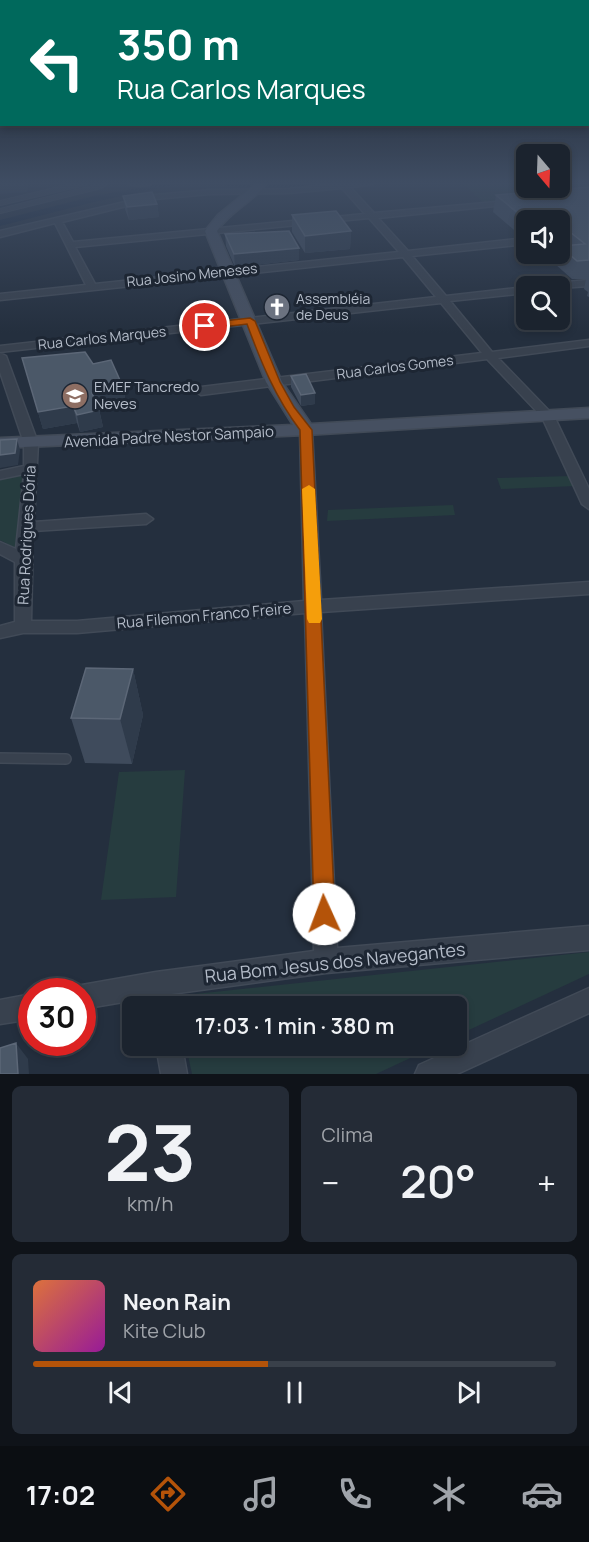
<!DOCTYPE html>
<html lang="pt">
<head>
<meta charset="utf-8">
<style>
	:root { --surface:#1b232e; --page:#242b36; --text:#f1f3f6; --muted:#a0a4aa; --line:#39404a; --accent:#b45309 }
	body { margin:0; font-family:Manrope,sans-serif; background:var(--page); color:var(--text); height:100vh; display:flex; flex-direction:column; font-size:22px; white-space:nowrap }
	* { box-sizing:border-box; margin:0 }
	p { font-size:20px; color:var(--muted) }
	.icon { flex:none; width:33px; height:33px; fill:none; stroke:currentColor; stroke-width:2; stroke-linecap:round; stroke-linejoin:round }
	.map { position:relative; height:1074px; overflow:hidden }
	.side { display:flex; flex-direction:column; gap:12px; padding:12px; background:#0f1319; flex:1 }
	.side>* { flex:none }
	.guide { position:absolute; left:0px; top:0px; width:590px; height:126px; box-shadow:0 3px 9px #0003,0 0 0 2px var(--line); background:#00695c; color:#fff; overflow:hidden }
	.needle { width:39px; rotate:161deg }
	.tools { position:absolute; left:516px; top:144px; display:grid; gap:12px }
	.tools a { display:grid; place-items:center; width:54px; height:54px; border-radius:9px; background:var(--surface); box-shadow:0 3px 9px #0003,0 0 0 2px var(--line); font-size:30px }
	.speed { position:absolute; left:18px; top:978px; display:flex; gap:12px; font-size:30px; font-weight:700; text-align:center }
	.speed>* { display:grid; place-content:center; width:78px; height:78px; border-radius:50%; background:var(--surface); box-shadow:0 3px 9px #0003,0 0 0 2px var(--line); line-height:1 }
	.speed .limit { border:9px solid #d22; background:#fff; color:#111 }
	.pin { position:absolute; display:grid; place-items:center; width:51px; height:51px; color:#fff; margin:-26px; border:3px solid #fff; border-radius:50%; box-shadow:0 2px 6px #0007 }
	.me { position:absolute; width:66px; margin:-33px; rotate:358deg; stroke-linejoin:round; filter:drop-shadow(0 0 4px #0008) }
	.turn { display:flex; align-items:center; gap:21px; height:126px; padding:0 18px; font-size:27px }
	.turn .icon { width:78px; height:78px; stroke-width:2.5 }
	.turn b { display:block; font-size:42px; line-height:51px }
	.big { font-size:45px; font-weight:600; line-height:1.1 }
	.side .tile { flex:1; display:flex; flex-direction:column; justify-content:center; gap:9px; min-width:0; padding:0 21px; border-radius:9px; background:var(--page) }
	.side .dial { align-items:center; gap:0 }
	.dial b { font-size:78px; line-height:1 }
	.song { display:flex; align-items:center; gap:18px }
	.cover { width:72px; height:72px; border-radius:9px; background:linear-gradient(135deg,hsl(20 70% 55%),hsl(300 70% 35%)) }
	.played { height:6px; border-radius:3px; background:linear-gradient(90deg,var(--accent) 45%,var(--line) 45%) }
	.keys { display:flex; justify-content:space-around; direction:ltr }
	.heat { display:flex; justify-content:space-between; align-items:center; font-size:33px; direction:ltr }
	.side .tiles { flex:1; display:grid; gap:12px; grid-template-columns:1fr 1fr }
	.tile:last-child { grid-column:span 2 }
	.trip { position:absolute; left:122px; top:996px; width:345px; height:60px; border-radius:9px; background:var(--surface); box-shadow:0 3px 9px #0003,0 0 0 2px var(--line); font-weight:600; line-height:60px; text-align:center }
	.dock { display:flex; height:96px; justify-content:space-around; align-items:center; background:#0b0e12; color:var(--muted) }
	.dock .icon { width:42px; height:42px }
	.dock .active { color:var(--accent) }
	.dock b { font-size:27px; color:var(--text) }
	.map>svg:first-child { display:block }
	.green { fill:#263c3f }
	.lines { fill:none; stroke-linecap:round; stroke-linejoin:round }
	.canal { fill:#17263c; fill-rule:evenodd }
	.lane-far1-casing { stroke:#414a57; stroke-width:6 }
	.lane-casing { stroke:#414a57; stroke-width:12 }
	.street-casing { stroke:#414a57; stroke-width:3 }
	.secondary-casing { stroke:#414a57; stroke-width:3 }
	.lane-far1 { stroke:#38414e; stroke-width:4.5 }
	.lane { stroke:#38414e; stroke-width:9 }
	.street { fill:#38414e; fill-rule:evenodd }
	.secondary { fill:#465061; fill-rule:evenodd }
	.wall { fill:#3f4b5c }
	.shaded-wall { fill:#2f3b4b }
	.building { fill:#4b5868; stroke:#5c6777; stroke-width:1.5 }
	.route { fill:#b45309; stroke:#753606; stroke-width:1.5 }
	.slow { fill:#f59e0b }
	.labels { text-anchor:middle; stroke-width:6; stroke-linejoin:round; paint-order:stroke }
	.far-street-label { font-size:14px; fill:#b4bcc9; stroke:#1d2633 }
	.far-poi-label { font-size:14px; fill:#b4bcc9; stroke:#1d2633; text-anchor:start }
	.poi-label { font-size:15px; fill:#b4bcc9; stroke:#1d2633; text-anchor:start }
	.street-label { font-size:15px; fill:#b4bcc9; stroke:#1d2633 }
	.near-street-label { font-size:18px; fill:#b4bcc9; stroke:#1d2633 }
</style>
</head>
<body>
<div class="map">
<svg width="589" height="1074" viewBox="0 0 589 1074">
	<rect width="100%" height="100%" fill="#242f3e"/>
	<!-- green -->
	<path class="green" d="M462,183H526V188H560V183H586L589,185V194L485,204Z
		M24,474L17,549L0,540V479Z
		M571,476L576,486L501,489L497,478Z
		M453,505L455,515L327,521L328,510Z
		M185,770L176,897L101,900L119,772Z
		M589,952V974L456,1036V1006H178L176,996Z
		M186,1046H436L376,1074H192Z"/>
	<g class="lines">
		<!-- canal -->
		<path class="canal" d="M166,183H181L94,202L0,226V220L94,196Z
			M223,183H327L323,186L277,190L227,186Z"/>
		<defs>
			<path id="lane-far1" d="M0,203L85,183
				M0,211L101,186L105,183"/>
			<path id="lane" d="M0,758L66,759"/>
			<path id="street" d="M128,183H152C147,187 133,187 128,183Z
				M344,183H373L369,185L350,187L374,213L517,200L518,202L514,204L378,218L408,251L526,238V244L412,256L446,296L526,287V293L450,301L492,352L589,340V346L498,358L554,416L589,489V509L582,504L542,417L487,359L201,395L195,391L201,387L482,353L441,303L0,352V346L436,297L403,257L0,300V294L86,285L55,223L0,237V231L155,195L210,190L289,189ZM342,188L365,214L73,242L62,222L155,199L210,194L289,193ZM369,218L399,252L95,284L75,247Z
				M589,280V286L560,288V286H549L554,283Z
				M0,353L6,356L38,443L34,522L146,514L153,519L146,524L33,531L31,621H77L304,601L300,430L306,426L312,430L321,600L589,582V594L321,612L337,948L589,926V950L326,973L171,994L173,1006H149L147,998L82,1009V992H72L73,988L82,985L156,972L314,951L305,613L77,633H23L0,638V626L15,622V562L0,554V542L16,549L24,474L0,479V471L24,466V443L0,372Z
				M589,988V1013L457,1074H415L419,1065Z
				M32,994V1019L0,1024V1000Z
				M156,1046H182L187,1074H161Z"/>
			<path id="secondary" d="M257,183H267C253,202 230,211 217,231L282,382L311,424L589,408V418L306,435L0,448V438L293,425L266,382L205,231L218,215Z"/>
		</defs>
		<!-- lane-far1 casing -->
		<use href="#lane-far1" class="lane-far1-casing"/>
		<!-- lane casing -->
		<use href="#lane" class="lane-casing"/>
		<!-- street casing -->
		<use href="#street" class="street-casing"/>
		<!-- secondary casing -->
		<use href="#secondary" class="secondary-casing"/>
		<!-- lane-far1 -->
		<use href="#lane-far1" class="lane-far1"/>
		<!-- lane -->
		<use href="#lane" class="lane"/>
		<!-- street -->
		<use href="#street" class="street"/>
		<!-- secondary -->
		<use href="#secondary" class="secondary"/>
	</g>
	<!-- wall -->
	<path class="wall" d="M589,187V297L587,296L588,292L584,289L586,279H572L555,264L558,254H560V246H561L560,245V220H526V235L521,236L493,212L496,195Z
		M123,196L157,204L159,217L129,220L125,209Z
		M292,215L351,231L350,249L305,253L292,232Z
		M225,234L299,260L235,267L226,246Z
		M22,358L93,364L123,387L126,403L99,409L103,427L80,432L77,423L43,429Z
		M291,376L315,404L301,406L291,387Z
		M133,669L143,715L132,764L85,763L71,718Z"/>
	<!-- shaded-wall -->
	<path class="shaded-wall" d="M0,183H32H28L27,192L0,194Z
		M157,204L159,217L129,220L127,207Z
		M549,216L548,220H526V235L521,236L525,219Z
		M351,231L350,249L305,253V236Z
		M299,248V260L235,267L234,254Z
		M123,387L126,403L95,410L92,393Z
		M315,393V404L301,406V395Z
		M73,406L77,423L43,429L38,412Z
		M99,410L103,427L80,432L77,415Z
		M17,439L20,450L18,465L0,468V455Z
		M133,669L143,715L132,764L120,719Z
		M16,1043L28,1059L29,1074H18Z"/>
	<!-- building -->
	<path class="building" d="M589,187V260L577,261L560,246L585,244L560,224V220H555L549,216L525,219L496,195Z
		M152,192L157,204L127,207L123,196Z
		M336,211L351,231L305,236L292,215Z
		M289,231L299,248L234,254L225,234Z
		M85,352L93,364L111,360L123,387L92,393L99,410L77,415L73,406L38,412L22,358Z
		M306,374L315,393L301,395L291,376Z
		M17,439L15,453L0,455V440Z
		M86,668L133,669L120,719L71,718Z
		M16,1043L18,1074H0V1048Z"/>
	<!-- sky -->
	<linearGradient id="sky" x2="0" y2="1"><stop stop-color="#141a22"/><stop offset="0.55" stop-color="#3f4d63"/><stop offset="1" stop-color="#3f4d63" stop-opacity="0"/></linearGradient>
	<rect width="589" height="333" fill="url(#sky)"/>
	<!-- route -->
	<path class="route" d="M250,318L255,321L280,382L294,407L312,430L335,914L332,922L324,925L317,922L314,914L300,430C275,397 261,362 247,324L205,329L200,326L205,323Z"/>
	<!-- slow -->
	<path class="slow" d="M309,485L315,489L322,619L320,623H309L307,619L302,489Z"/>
	<!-- icons -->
	<defs>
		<symbol id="church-disc" viewBox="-11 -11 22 22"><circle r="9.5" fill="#6b7280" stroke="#1d2633"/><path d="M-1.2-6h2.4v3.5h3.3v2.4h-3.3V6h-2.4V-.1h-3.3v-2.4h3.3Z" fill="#fff"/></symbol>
		<symbol id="school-disc" viewBox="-11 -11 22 22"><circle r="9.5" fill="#8d6e63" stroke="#1d2633"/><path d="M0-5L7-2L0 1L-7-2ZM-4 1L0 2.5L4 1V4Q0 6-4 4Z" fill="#fff"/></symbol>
	</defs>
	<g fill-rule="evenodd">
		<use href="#church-disc" x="262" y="292" width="30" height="30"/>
		<use href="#school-disc" x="60" y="381" width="30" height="30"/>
	</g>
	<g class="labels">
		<!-- far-street labels -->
		<g class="far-street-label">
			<text transform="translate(192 275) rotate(-6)" y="5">Rua Josino Meneses</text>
			<text transform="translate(102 338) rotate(-6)" y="5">Rua Carlos Marques</text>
			<text transform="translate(395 367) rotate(-7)" y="5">Rua Carlos Gomes</text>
		</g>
		<!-- far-poi labels -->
		<g class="far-poi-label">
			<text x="296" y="304">Assembléia<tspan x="296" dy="16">de Deus</tspan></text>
		</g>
		<!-- poi labels -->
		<g class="poi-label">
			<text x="94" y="392">EMEF Tancredo<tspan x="94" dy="17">Neves</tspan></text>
		</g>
		<!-- street labels -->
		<g class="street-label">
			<text transform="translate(169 437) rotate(-3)" y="5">Avenida Padre Nestor Sampaio</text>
			<text transform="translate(27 535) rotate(-87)" y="5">Rua Rodrigues Dória</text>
			<text transform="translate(204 616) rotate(-5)" y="5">Rua Filemon Franco Freire</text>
		</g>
		<!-- near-street labels -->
		<g class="near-street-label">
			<text transform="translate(335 963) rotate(-6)" y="6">Rua Bom Jesus dos Navegantes</text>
		</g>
	</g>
</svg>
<div class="tools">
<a><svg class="needle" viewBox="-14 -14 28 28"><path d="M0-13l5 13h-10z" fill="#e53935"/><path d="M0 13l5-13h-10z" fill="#a0a4aa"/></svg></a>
<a><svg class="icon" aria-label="sound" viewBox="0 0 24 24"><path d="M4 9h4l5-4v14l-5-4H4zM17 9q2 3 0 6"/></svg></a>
<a><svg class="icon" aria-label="search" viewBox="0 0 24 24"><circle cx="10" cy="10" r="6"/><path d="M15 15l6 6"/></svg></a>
</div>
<div class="speed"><div class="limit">30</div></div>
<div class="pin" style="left:205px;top:326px;background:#d93025"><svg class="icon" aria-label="arrive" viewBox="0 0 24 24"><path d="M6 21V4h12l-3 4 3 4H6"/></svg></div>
<svg class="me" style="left:324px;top:914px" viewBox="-20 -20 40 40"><circle r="19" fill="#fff"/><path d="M0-13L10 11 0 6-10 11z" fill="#b45309"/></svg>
<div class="trip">17:03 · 1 min · 380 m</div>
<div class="guide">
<div class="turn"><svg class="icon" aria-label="left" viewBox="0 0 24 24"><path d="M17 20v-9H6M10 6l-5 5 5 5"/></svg><div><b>350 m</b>Rua Carlos Marques</div></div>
</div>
</div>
<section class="side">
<div class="tiles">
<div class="tile dial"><b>23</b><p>km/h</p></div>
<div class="tile"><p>Clima</p>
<div class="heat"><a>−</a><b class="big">20°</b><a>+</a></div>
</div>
<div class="tile">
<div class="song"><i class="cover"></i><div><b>Neon Rain</b><p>Kite Club</p></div></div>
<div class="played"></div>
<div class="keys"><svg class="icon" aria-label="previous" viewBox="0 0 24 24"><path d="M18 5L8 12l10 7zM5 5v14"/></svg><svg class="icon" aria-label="pause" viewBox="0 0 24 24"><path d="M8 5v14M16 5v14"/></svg><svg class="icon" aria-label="next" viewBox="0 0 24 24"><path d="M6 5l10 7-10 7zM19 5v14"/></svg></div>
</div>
</div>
</section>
<nav class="dock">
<b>17:02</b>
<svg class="icon active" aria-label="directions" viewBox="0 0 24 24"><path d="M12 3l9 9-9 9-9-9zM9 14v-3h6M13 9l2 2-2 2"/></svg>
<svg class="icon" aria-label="music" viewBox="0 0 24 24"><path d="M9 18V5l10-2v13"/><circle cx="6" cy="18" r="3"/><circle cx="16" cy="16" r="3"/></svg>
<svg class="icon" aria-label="phone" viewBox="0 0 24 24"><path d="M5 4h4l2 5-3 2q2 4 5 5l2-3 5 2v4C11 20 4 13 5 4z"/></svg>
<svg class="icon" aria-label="climate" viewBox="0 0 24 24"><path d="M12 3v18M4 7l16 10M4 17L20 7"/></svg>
<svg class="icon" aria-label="car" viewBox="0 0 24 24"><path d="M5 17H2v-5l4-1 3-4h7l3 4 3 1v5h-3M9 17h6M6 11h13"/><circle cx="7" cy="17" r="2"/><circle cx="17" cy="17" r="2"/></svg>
</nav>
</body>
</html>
